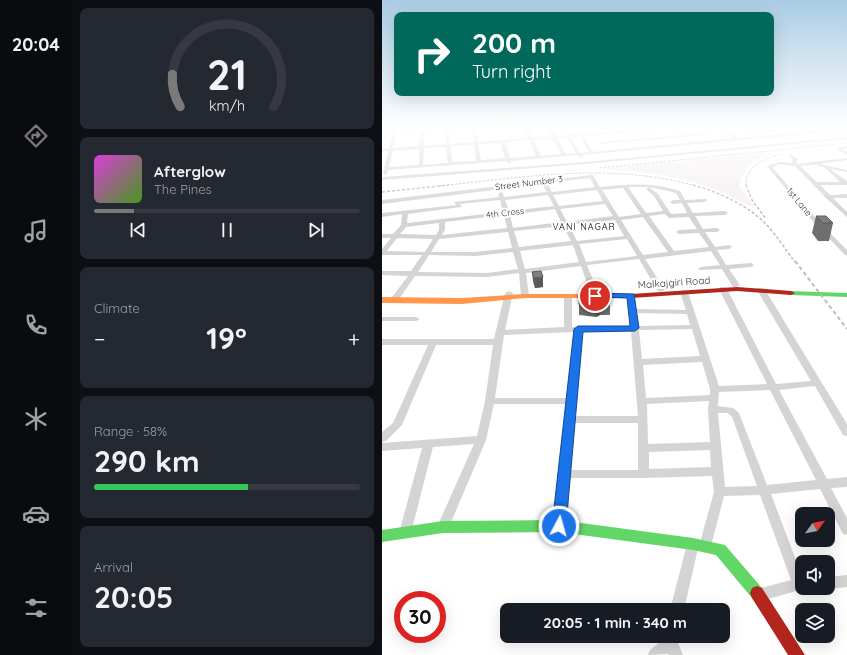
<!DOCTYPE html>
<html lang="en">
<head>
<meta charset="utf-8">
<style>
	:root { --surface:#171b24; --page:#242831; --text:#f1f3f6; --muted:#9ea1a6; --line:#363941; --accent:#7a7a7a }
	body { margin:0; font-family:Quicksand,sans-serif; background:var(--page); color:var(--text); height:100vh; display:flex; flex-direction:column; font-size:15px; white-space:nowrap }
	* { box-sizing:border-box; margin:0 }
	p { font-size:13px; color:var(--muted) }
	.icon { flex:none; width:22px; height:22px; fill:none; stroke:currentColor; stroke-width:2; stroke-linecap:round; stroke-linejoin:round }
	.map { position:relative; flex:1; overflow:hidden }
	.panel { display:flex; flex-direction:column; gap:8px; padding:8px; background:#0d0f14; width:310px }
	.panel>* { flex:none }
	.banner { position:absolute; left:12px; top:12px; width:380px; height:84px; border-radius:8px; box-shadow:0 4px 16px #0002; background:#00695c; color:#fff; overflow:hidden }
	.needle { width:26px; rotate:58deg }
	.controls { position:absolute; left:413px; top:507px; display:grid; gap:8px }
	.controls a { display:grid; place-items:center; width:40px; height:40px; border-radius:8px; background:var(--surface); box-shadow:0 4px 16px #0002; font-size:20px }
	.speed { position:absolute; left:12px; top:591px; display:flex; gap:8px; font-size:20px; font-weight:700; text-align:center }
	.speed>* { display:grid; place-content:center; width:52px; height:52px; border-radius:50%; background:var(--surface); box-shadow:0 4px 16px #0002; line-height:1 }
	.speed .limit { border:6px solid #d22; background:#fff; color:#111 }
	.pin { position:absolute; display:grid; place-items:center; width:34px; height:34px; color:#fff; margin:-17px; border:2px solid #fff; border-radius:50%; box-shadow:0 1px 4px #0007 }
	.me { position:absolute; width:44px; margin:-22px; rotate:6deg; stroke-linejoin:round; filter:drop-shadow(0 0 3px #0008) }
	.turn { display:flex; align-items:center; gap:14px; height:84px; padding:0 12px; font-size:18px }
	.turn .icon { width:52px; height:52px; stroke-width:2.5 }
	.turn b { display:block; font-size:28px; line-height:34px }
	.big { font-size:30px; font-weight:700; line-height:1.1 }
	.panel .card { flex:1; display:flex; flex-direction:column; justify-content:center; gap:6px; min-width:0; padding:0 14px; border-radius:8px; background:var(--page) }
	.panel .dial { align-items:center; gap:0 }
	.dial svg { height:104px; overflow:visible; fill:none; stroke:var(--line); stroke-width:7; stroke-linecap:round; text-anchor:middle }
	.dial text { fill:var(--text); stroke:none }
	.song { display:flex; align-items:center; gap:12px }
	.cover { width:48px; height:48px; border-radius:6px; background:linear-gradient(135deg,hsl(300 70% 55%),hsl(100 70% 35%)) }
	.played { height:4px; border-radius:2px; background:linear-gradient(90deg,var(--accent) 15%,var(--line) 15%) }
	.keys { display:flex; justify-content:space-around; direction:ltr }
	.heat { display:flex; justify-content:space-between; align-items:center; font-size:22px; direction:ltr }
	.charge { height:6px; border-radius:3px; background:linear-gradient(90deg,#34c759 58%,var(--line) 0) }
	.trip { position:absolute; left:118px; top:603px; width:230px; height:40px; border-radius:8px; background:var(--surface); box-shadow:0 4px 16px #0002; font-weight:700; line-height:40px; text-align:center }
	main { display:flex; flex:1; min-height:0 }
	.dock { display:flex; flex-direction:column; width:72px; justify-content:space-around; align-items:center; background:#090b0e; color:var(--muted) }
	.dock .icon { width:28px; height:28px }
	.dock .on { color:var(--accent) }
	.dock b { font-size:18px; color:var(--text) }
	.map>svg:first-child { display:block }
	.green { fill:#f5eff2 }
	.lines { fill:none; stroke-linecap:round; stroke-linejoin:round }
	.street { fill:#d4d4d4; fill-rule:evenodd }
	.fast { fill:#63d668; fill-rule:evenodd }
	.slow { fill:#ff974d; fill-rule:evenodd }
	.jam { fill:#b3261e; fill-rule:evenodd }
	.rail-far2 { stroke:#bcbcbc; stroke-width:1; stroke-dasharray:2.5 1.5; stroke-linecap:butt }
	.rail-far1 { stroke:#bcbcbc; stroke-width:1.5; stroke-dasharray:3 2; stroke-linecap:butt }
	.rail { stroke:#bcbcbc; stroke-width:2; stroke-dasharray:4 3; stroke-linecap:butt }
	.wall { fill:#6e6e6e }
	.shaded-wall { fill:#5a5a5a }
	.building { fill:#808080; stroke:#5a5a5a }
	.route { fill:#1a73e8; stroke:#114b97 }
	.labels { text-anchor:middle; stroke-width:4; stroke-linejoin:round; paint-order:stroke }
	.far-street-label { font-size:9px; fill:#323232; stroke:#fff }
	.far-neighbourhood-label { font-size:9px; letter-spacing:1px; fill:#000; stroke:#fff }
	.street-label { font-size:10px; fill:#323232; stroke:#fff }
</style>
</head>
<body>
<main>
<nav class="dock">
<b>20:04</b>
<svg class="icon on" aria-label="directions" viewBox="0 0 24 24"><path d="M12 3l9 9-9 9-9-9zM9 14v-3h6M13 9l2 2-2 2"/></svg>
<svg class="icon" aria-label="music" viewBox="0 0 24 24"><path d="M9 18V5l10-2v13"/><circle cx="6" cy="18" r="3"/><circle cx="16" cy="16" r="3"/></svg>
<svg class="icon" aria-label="phone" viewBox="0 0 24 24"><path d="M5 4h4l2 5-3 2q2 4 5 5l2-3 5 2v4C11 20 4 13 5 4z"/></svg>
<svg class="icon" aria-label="climate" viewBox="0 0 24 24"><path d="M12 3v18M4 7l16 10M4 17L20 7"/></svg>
<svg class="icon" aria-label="car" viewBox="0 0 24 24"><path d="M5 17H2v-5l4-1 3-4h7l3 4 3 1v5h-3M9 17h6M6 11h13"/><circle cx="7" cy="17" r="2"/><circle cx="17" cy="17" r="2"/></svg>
<svg class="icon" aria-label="filters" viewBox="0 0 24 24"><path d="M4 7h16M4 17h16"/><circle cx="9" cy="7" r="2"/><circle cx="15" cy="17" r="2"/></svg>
</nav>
<section class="panel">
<div class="card dial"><svg viewBox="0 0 100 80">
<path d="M14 69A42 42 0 1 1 86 69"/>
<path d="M14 69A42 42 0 0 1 8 44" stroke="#7a7a7a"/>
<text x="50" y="56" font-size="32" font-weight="700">21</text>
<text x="50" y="72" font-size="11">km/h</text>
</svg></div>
<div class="card">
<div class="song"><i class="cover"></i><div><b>Afterglow</b><p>The Pines</p></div></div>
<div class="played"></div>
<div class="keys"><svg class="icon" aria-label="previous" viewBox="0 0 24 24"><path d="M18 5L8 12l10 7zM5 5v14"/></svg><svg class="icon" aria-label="pause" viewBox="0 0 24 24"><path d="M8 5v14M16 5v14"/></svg><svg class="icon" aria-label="next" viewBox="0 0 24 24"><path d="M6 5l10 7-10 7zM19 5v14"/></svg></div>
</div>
<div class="card"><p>Climate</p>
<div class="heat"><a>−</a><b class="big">19°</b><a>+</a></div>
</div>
<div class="card"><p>Range · 58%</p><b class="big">290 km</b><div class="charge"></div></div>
<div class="card"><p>Arrival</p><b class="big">20:05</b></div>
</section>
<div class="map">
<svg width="465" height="655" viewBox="0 0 465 655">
	<rect width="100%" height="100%" fill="#fff"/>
	<!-- green -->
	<path class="green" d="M382,153L388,155C365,164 366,162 357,186L374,209C358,201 341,192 324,186C291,175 254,171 220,169Z"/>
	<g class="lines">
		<!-- street -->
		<path class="street" d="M12,126L16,127L15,131L71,126H94L96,142L146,138L140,126H144L150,138L170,136L164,126H168L174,136L196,134L191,126H195L200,134L304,126H328L202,136L211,152L351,138L336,126H341L355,138L465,128V130L200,155L201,157L199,158L196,155L129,161V163L127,164L124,161L6,170L5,174L3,175L1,174L6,151H0V149L7,148L10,133L0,134V132L11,131ZM89,127L92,142L68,144L67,129ZM63,129L64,144L42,146V131ZM38,131L37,146L11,148L15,133ZM189,137H198L207,152L198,153ZM175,138H185L194,153L184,154ZM171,139L179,154L159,156L151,140ZM147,140L154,156L128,158L123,142ZM118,143L123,158L99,160L96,144ZM92,145L94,161L70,162L69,146ZM64,147L66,163L41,165L42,148ZM37,149V165L7,167L11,151Z
			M359,126H364L371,131L409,127L411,128L374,133L376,135L374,136Z
			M324,133L325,135L218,144L216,143L218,142Z
			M465,137V139L203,164L0,180L1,177L203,162Z
			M465,146V148L460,149L465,152V155L454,149Z
			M408,154L416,159L414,164L465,158V160L437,164L465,170V172L448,169L465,181V185H438L448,195L465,194V198H451L465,212V217L444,198L413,166L398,164L390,167L438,223L465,250V256L463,255L434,225L385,166L398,162L409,163L411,159L406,155ZM436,164L435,166L442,167L458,182H435L418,166Z
			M209,175H211L218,187C246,184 271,182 298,191L303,200L324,199L325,200L322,202L305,203L311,213L343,211L346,213L343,215L313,216L321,229L335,228L338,230L335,232H323L333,247L347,245L350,247L347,249L335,250L344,265L369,263L372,265L369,267L347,269L358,285L354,287H351L340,269L317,270L316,269L319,267L338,265L329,251L263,259L283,290L279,292L275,290L257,259L205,265L216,292L212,294L208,292L199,266L144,273L147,296L143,298L139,296L137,273L105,277L33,276L17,299H11L10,297L26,276L0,275V271H29L40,255H0V249L9,238H0V234H11L19,225L20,214L0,217V213L75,205L72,203L73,202L117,197L116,194L119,192L121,193L122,197L165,192L160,184L0,204V200ZM208,178L213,187L170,192L165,183ZM246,187H267L264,189L272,196L281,211L264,213ZM267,187L282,190L294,193L298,200H291L288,202L291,204L300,203L305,213L289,214L276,194ZM241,188L259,214L237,217L220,190ZM215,190L221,201L177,206L171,195ZM166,195L172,206L127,211L123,200ZM118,200L121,212L25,223L26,214L79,207L80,206L77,204ZM223,204L231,216L185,222L178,209ZM173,209L179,222L131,228L128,215ZM283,214L287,218L307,217L315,229L297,230L294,232L297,234L317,233L327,247L292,251L267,216ZM122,215L125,228L60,235L63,230V222ZM261,217L286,252L261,255L239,220ZM233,220L242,236L195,241L187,225ZM57,223V230L54,235L18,234L24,227ZM181,226L189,241L137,247L132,231ZM126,232L130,248L93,252H49L57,239ZM15,238L51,239L43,252L5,251ZM245,239L255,256L204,262L197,244ZM191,245L197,262L143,269L138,251ZM131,252L136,269L105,273L36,272L47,255L93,256Z
			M338,287H344L345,289L394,384L429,381L375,290L376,288H382L465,424V436L461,435L433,386L397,390L445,479L465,477V487L449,488L465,518V535L461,534L438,489L389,494L420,576V588H425L376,602L371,600L369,595L371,590L409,580L378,495L342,496L329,546L327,550L323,552L319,550L317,546L332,492L330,476L262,478H187L183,526L181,530L177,531L173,530L171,526L184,404H112L104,440L67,527L65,531L61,532L57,531L55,527L92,444L51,447L29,533L27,537L23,538L19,537L17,533L40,448L0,451V443L95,436L103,401L111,345H54L20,425L4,441L0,442V432L11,423L46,345H0V339H112L123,293L127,291L131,293L123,330L182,327V296L186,294L190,296V327L248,326L245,296L246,294H252L253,296L254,309L304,310L298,292L302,290L306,292L337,386L385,384L337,289ZM255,313L305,314L308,325L256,326ZM310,329L318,356L260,359L257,330ZM200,331H249L256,416H193ZM192,332L185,398H113L122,335ZM320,362L328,389V395L264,398L261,365ZM388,390L434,480L385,485L357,413L351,408L336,406L337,392ZM327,401L326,409L328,442L266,444L265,404ZM336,413H346L350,417L375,486L343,487ZM192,423H256V470H188ZM328,450L329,467L267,469V452Z
			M0,317H34L38,319L34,321H0Z
			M311,538L315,540L317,544L302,610H288L305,544L307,540Z
			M465,575V587L446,589L443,588H446V577Z
			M282,636H296V643L301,655H287L286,654L266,655L268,650L282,639Z"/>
		<!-- fast -->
		<path class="fast" d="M406,291L465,293V297L409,295H406L405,293Z
			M177,520L311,538L343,545L380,588L382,593L380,598L375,600L370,598L334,555L311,550L177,532L61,533L0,542V530L61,521Z"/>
		<!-- slow -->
		<path class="slow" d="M143,294H222L226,296L222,298H143L80,304L0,303V297L80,298Z"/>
		<!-- jam -->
		<path class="jam" d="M355,287L409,291L413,293L409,295L355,291L249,298H222L218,296L222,294H249Z
			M375,586L380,588L423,655H406L370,598L368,593L370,588Z"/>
		<!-- rail-far2 -->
		<path class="rail-far2" d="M218,168L465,143
			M57,186C143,177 229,162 314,186
			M364,186C362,167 383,158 399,154"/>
		<!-- rail-far1 -->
		<path class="rail-far1" d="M311,185C336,192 361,203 381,221C393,233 403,249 413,262
			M364,185L370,200L384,219
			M0,192L67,185"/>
		<!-- rail -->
		<path class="rail" d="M413,261L465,329"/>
	</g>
	<!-- wall -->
	<path class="wall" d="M434,216L451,223L447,241H436L430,233Z
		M150,272L161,287L153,288L151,282Z
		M228,292V315H218L214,317L197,315V304Z"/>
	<!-- shaded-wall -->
	<path class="shaded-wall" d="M161,277V287L153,288L152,278Z
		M217,305L218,315L214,317V307Z"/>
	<!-- building -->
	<path class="building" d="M434,216H444L451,223H441Z
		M159,271L161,277L152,278L150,272Z
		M228,292V304L217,305L214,307L197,304L198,293Z"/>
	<!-- sky -->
	<linearGradient id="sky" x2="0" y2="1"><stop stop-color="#a9cce4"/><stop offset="0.58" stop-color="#fff"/><stop offset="1" stop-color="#fff" stop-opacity="0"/></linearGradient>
	<rect width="465" height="218" fill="url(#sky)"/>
	<!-- route -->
	<path class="route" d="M213,293L252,294L257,328L253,331L201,332L184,526L182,530L177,532L172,530L170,526L192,329L196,326H248L245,298L210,297L209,296L210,294Z"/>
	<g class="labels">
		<!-- far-street labels -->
		<g class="far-street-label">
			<text transform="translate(147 183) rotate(-7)" y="3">Street Number 3</text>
			<text transform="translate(417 202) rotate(50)" y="3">1st Lane</text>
			<text transform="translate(123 213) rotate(-7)" y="3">4th Cross</text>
		</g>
		<!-- far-neighbourhood labels -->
		<g class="far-neighbourhood-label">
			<text x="202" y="230">VANI NAGAR</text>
		</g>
		<!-- street labels -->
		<g class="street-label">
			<text transform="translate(292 282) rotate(-4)" y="4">Malkajgiri Road</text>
		</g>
	</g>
</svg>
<div class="controls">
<a><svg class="needle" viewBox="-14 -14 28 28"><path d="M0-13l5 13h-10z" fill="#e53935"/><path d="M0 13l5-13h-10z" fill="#9ea1a6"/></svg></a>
<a><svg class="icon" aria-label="sound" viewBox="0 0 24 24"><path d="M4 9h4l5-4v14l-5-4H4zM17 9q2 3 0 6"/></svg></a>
<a><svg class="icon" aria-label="layers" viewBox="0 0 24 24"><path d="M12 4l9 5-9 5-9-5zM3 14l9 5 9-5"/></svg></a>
</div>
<div class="speed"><div class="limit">30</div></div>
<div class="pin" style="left:213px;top:296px;background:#d93025"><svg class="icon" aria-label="arrive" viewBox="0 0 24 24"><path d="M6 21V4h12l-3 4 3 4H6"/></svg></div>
<svg class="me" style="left:177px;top:526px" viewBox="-20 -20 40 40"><circle r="17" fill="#1a73e8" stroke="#fff" stroke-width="3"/><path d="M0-11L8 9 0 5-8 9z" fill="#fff"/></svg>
<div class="trip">20:05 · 1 min · 340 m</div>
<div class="banner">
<div class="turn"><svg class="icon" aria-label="right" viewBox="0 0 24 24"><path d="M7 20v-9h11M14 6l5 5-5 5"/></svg><div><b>200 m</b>Turn right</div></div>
</div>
</div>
</main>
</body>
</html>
